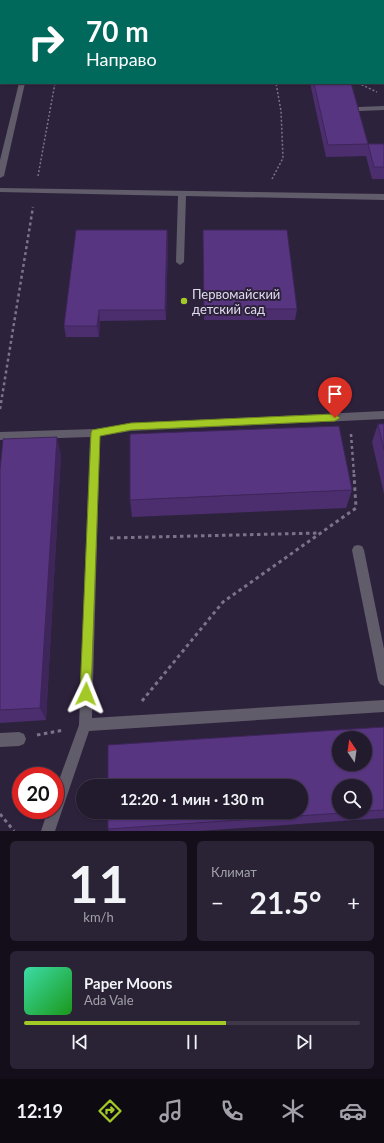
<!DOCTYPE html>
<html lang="ru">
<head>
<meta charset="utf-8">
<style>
	:root { --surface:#221a2d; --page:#2a2335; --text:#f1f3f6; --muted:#a2a1aa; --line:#3f3849; --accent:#a3c927 }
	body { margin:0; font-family:Lato,sans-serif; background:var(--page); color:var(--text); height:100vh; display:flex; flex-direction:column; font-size:15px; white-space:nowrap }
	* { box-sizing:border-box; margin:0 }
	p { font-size:13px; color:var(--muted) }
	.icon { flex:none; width:22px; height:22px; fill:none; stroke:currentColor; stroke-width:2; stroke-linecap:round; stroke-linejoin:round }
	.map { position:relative; height:831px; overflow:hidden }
	.details { display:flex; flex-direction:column; gap:10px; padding:10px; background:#130e19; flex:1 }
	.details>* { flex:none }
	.hud { position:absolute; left:0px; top:0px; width:384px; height:84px; box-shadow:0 1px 3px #0004,0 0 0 1px var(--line); background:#00695c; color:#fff; overflow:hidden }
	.needle { width:26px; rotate:347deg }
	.fabs { position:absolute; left:332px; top:731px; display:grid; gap:8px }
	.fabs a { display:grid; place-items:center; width:40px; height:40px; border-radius:50%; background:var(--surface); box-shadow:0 1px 3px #0004,0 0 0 1px var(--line); font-size:20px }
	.speed { position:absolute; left:12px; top:767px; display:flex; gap:8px; font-size:20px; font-weight:700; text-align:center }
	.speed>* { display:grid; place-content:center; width:52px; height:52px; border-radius:50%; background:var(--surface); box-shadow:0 1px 3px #0004,0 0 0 1px var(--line); line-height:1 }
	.speed .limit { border:6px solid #d22; background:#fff; color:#111 }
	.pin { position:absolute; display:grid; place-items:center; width:34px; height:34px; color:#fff; margin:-41px -17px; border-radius:50% 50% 50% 0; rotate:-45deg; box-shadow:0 0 4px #0007 }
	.pin .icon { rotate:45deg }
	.me { position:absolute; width:44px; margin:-22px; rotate:2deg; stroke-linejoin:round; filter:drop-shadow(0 0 3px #0008) }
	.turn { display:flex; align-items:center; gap:14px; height:84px; padding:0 20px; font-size:18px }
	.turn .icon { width:52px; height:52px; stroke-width:2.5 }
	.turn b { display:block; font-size:28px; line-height:34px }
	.big { font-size:30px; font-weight:700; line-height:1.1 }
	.details .widget { flex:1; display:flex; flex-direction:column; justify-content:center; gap:6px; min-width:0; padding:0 14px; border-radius:6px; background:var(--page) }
	.details .dial { align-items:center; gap:0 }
	.dial b { font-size:52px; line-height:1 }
	.song { display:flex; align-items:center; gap:12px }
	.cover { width:48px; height:48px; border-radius:6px; background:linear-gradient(135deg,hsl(160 70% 55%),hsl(120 70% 35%)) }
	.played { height:4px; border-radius:2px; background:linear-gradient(90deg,var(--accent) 60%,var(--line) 60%) }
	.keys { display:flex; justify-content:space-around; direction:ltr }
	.heat { display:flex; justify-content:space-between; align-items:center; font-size:22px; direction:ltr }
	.details .tiles { flex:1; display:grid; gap:10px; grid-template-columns:1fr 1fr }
	.widget:last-child { grid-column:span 2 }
	.trip { position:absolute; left:76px; top:779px; width:232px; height:40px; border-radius:20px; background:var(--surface); box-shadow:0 1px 3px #0004,0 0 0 1px var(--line); font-weight:700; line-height:40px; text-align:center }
	.dock { display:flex; height:64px; justify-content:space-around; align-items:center; background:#0e0a12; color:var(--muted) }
	.dock .icon { width:28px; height:28px }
	.dock .active { color:var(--accent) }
	.dock b { font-size:18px; color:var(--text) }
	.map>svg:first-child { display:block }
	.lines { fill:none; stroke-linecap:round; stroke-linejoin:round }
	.path-far2 { stroke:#7c7389; stroke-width:1.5; stroke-dasharray:2 2; stroke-linecap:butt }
	.path-far1 { stroke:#7c7389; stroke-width:2.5; stroke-dasharray:3 3; stroke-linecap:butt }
	.path { stroke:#7c7389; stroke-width:3; stroke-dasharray:3.5 3.5; stroke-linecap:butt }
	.service { fill:#615c6a; fill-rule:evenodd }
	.minor { fill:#615c6a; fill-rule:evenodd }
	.wall { fill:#4c2e6f; fill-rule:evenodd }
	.shaded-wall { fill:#3e255a }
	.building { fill:#583581; stroke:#3e255a; fill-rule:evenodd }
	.route { fill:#a3c927; stroke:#6a8319 }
	.poi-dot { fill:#a3c927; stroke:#2d223c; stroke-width:1.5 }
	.labels { text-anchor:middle; stroke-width:4; stroke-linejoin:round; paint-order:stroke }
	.poi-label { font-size:13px; fill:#e0daeb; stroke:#2d223c; text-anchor:start }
</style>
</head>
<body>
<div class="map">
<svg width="384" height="831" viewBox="0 0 384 831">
	<rect width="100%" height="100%" fill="#2d223c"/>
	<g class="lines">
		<!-- path-far2 -->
		<path class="path-far2" d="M358,83L377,92
			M38,176L55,83
			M272,179L283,158L281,111L276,83"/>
		<!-- path-far1 -->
		<path class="path-far1" d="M0,409L33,207
			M351,434L354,475"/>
		<!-- path -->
		<path class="path" d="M110,538L319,533
			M142,701L223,602L356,508L354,474
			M37,735L64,730
			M0,814L14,831"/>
		<!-- service -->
		<path class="service" d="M206,0H212V1H206Z
			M284,0H290V1H284Z
			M383,30H384V34H383Z
			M384,106V110L359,111L355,109L359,107Z
			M0,188L384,194V200L186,196L184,262L180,265L176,262L178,196L0,192Z
			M384,411V419L131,431L100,436L92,718L384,700V712L89,731L55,831H41L48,810H55V791L79,725L90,437L0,440V432L95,429L131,423Z
			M358,545L362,546L364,550L384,649V686L380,684L378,680L352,550L354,546Z
			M19,732L24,734L26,739L24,744L19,746L0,747V733Z"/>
		<!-- minor -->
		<path class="minor" d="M19,83H25L4,176L0,178V160Z"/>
	</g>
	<!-- wall -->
	<path class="wall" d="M310,83H351L368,144H384V179H372L366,156L326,157Z
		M167,230L168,241L166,320L100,321L99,337H66L64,326Z
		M203,230L297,309L295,320H204Z
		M378,424H384V494L372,442Z
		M61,455L46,720L0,723V470Z
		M352,490L346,508L132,517L130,500Z
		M384,727V818L199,831H109L108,829ZM365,786V812H339Z"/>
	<!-- shaded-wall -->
	<path class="shaded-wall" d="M167,230L168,241L166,320L165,310Z
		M99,310L100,321L99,337L97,326Z
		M57,437L61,455L46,720L40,708Z"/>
	<!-- building -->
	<path class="building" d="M235,0H273V1H235Z
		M314,83H351L368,144L328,145Z
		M368,144H384V167H374Z
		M76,230H167L165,310H99L97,326H64Z
		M203,230H287L297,309H204Z
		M378,424H384V450Z
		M339,426L352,490L130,500V434Z
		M57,437L40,708L0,710V470L3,439Z
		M384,727V810L365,811V786H339V812H356L108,829V812H301V786H108V745ZM339,738H365V764H339Z"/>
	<!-- route -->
	<path class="route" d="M335,414L340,418L335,421L131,430L100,436L91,694L90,698L86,700L82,698L80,694L91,433L92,430L131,423Z"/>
	<!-- markers -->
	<circle class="poi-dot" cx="184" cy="301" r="4"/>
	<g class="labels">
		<!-- poi labels -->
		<g class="poi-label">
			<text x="192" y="299">Первомайский<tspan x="192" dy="15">детский сад</tspan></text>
		</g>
	</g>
</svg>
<div class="fabs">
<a><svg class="needle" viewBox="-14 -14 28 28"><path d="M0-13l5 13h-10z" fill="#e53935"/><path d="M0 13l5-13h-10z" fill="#a2a1aa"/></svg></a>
<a><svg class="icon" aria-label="search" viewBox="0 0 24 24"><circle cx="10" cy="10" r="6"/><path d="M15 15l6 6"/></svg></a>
</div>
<div class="speed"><div class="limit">20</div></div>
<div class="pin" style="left:335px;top:418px;background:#d93025"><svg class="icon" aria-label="arrive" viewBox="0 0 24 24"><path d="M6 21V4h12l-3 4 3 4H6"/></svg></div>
<svg class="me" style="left:86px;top:694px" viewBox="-20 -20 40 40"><path d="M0-17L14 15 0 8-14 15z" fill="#a3c927" stroke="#fff" stroke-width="4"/></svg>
<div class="trip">12:20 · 1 мин · 130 m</div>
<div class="hud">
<div class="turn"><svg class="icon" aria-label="right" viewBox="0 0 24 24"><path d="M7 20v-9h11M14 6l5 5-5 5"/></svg><div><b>70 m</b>Направо</div></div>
</div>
</div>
<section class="details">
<div class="tiles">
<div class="widget dial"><b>11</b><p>km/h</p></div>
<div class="widget"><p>Климат</p>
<div class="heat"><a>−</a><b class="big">21.5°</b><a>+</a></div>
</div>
<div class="widget">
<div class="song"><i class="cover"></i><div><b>Paper Moons</b><p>Ada Vale</p></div></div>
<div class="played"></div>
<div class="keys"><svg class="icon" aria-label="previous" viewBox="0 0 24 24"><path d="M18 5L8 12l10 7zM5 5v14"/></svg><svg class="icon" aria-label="pause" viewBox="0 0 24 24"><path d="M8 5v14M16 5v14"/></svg><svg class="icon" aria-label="next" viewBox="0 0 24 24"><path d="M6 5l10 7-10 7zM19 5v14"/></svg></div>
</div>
</div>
</section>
<nav class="dock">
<b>12:19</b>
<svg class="icon active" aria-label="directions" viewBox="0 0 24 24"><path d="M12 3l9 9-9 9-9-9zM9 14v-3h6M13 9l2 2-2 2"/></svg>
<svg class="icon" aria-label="music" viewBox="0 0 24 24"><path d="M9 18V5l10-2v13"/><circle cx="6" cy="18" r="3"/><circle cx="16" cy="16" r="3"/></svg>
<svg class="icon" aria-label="phone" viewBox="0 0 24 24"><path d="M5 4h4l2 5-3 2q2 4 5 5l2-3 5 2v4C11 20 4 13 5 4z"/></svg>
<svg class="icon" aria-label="climate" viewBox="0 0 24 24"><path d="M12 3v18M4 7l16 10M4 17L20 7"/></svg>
<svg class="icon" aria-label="car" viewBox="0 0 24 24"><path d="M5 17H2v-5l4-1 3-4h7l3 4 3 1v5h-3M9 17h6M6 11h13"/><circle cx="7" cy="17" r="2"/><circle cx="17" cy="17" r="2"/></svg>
</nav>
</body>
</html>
